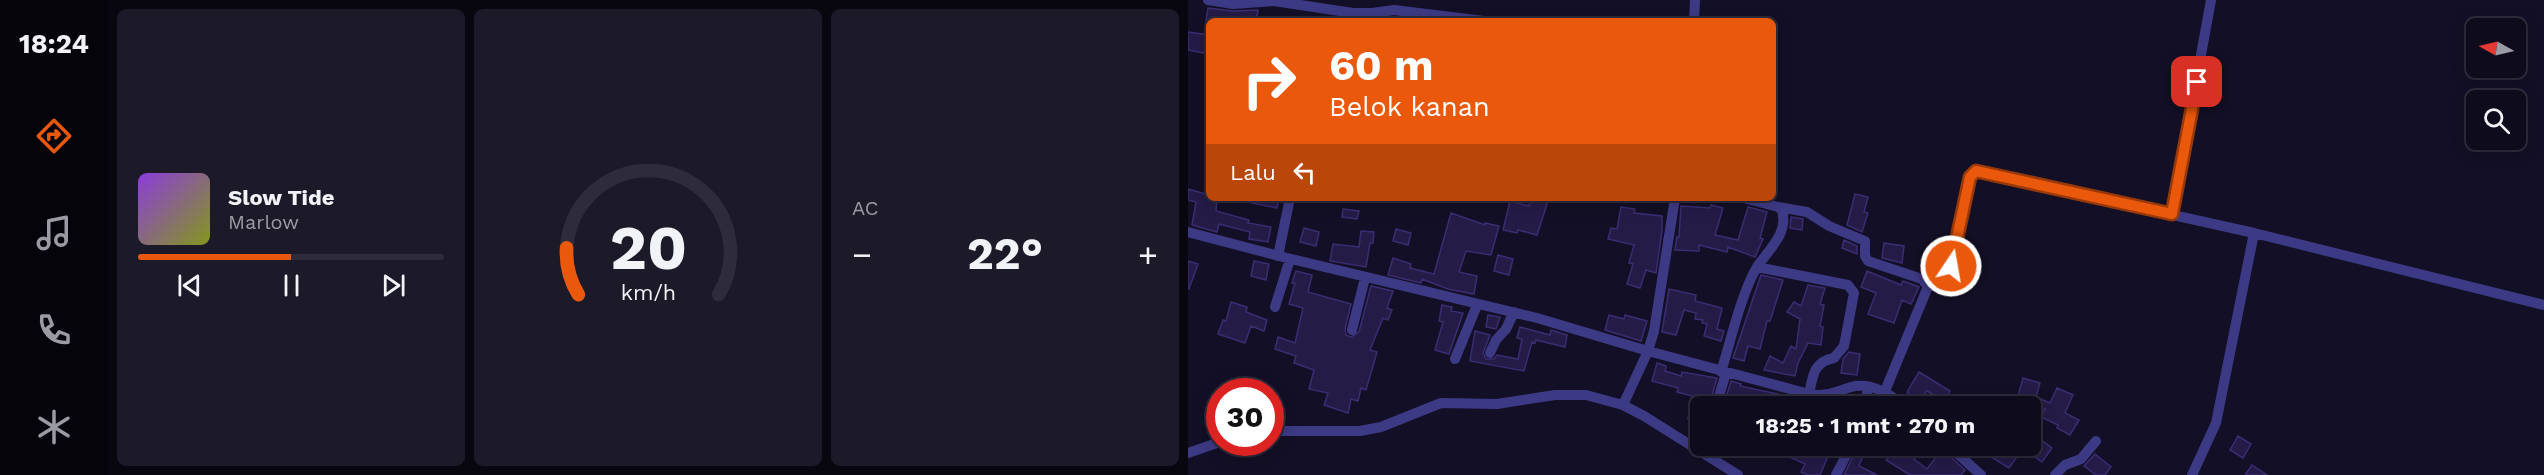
<!DOCTYPE html>
<html lang="id">
<head>
<meta charset="utf-8">
<style>
	:root { --surface:#0e0b1c; --page:#1c1929; --text:#f1f3f6; --muted:#9b9ba3; --line:#2e2b3b; --accent:#ea580c }
	body { margin:0; font-family:"Work Sans",sans-serif; background:var(--page); color:var(--text); height:100vh; display:flex; flex-direction:column; font-size:22px; white-space:nowrap }
	* { box-sizing:border-box; margin:0 }
	p { font-size:20px; color:var(--muted) }
	.icon { flex:none; width:33px; height:33px; fill:none; stroke:currentColor; stroke-width:2; stroke-linecap:round; stroke-linejoin:round }
	.map { position:relative; flex:1; overflow:hidden }
	.details { display:flex; flex-direction:column; gap:9px; padding:9px; background:#08060f; width:1080px }
	.details>* { flex:none }
	.banner { position:absolute; left:18px; top:18px; width:570px; height:183px; border-radius:9px; box-shadow:0 3px 15px #0003,0 0 0 2px var(--line); background:#ea580c; color:#fff; overflow:hidden }
	.needle { width:39px; rotate:278deg }
	.buttons { position:absolute; left:1278px; top:18px; display:grid; gap:12px }
	.buttons a { display:grid; place-items:center; width:60px; height:60px; border-radius:9px; background:var(--surface); box-shadow:0 3px 15px #0003,0 0 0 2px var(--line); font-size:30px }
	.speed { position:absolute; left:18px; top:378px; display:flex; gap:12px; font-size:30px; font-weight:700; text-align:center }
	.speed>* { display:grid; place-content:center; width:78px; height:78px; border-radius:50%; background:var(--surface); box-shadow:0 3px 15px #0003,0 0 0 2px var(--line); line-height:1 }
	.speed .limit { border:9px solid #d22; background:#fff; color:#111 }
	.pin { position:absolute; display:grid; place-items:center; width:51px; height:51px; color:#fff; margin:-26px; border-radius:12px; box-shadow:0 3px 9px #0006 }
	.me { position:absolute; width:66px; margin:-33px; rotate:12deg; stroke-linejoin:round; filter:drop-shadow(0 0 4px #0008) }
	.turn { display:flex; align-items:center; gap:21px; height:126px; padding:0 24px; font-size:27px }
	.turn .icon { width:78px; height:78px; stroke-width:2.5 }
	.turn b { display:block; font-size:42px; line-height:51px }
	.then { display:flex; align-items:center; height:57px; padding:0 24px; background:#0003; gap:12px; font-size:22px }
	.big { font-size:45px; font-weight:700; line-height:1.1 }
	.details .card { flex:1; display:flex; flex-direction:column; justify-content:center; gap:9px; min-width:0; padding:0 21px; border-radius:9px; background:var(--page) }
	.details .dial { align-items:center; gap:0 }
	.dial svg { height:156px; overflow:visible; fill:none; stroke:var(--line); stroke-width:7; stroke-linecap:round; text-anchor:middle }
	.dial text { fill:var(--text); stroke:none }
	.song { display:flex; align-items:center; gap:18px }
	.cover { width:72px; height:72px; border-radius:9px; background:linear-gradient(135deg,hsl(270 70% 55%),hsl(70 70% 35%)) }
	.played { height:6px; border-radius:3px; background:linear-gradient(90deg,var(--accent) 50%,var(--line) 50%) }
	.keys { display:flex; justify-content:space-around; direction:ltr }
	.heat { display:flex; justify-content:space-between; align-items:center; font-size:33px; direction:ltr }
	.details .tiles { flex:1; display:grid; gap:9px; grid-template-columns:repeat(3,1fr) }
	.trip { position:absolute; left:502px; top:396px; width:351px; height:60px; border-radius:9px; background:var(--surface); box-shadow:0 3px 15px #0003,0 0 0 2px var(--line); font-weight:700; line-height:60px; text-align:center }
	main { display:flex; flex:1; min-height:0 }
	.menu { display:flex; flex-direction:column; width:108px; justify-content:space-around; align-items:center; background:#06040b; color:var(--muted) }
	.menu .icon { width:42px; height:42px }
	.menu .on { color:var(--accent) }
	.menu b { font-size:27px; color:var(--text) }
	.map>svg:first-child { display:block }
	.building { fill:#241b47; stroke:#3b2d73; stroke-width:1.5 }
	.lines { fill:none; stroke-linecap:round; stroke-linejoin:round }
	.street { stroke:#3d3a85; stroke-width:10 }
	.route-casing { stroke:#983908; stroke-width:15 }
	.route { stroke:#ea580c; stroke-width:10 }
</style>
</head>
<body>
<main>
<nav class="menu">
<b>18:24</b>
<svg class="icon on" aria-label="directions" viewBox="0 0 24 24"><path d="M12 3l9 9-9 9-9-9zM9 14v-3h6M13 9l2 2-2 2"/></svg>
<svg class="icon" aria-label="music" viewBox="0 0 24 24"><path d="M9 18V5l10-2v13"/><circle cx="6" cy="18" r="3"/><circle cx="16" cy="16" r="3"/></svg>
<svg class="icon" aria-label="phone" viewBox="0 0 24 24"><path d="M5 4h4l2 5-3 2q2 4 5 5l2-3 5 2v4C11 20 4 13 5 4z"/></svg>
<svg class="icon" aria-label="climate" viewBox="0 0 24 24"><path d="M12 3v18M4 7l16 10M4 17L20 7"/></svg>
</nav>
<section class="details">
<div class="tiles">
<div class="card">
<div class="song"><i class="cover"></i><div><b>Slow Tide</b><p>Marlow</p></div></div>
<div class="played"></div>
<div class="keys"><svg class="icon" aria-label="previous" viewBox="0 0 24 24"><path d="M18 5L8 12l10 7zM5 5v14"/></svg><svg class="icon" aria-label="pause" viewBox="0 0 24 24"><path d="M8 5v14M16 5v14"/></svg><svg class="icon" aria-label="next" viewBox="0 0 24 24"><path d="M6 5l10 7-10 7zM19 5v14"/></svg></div>
</div>
<div class="card dial"><svg viewBox="0 0 100 80">
<path d="M14 69A42 42 0 1 1 86 69"/>
<path d="M14 69A42 42 0 0 1 8 45" stroke="#ea580c"/>
<text x="50" y="56" font-size="32" font-weight="700">20</text>
<text x="50" y="72" font-size="11">km/h</text>
</svg></div>
<div class="card"><p>AC</p>
<div class="heat"><a>−</a><b class="big">22°</b><a>+</a></div>
</div>
</div>
</section>
<div class="map">
<svg width="1356" height="475" viewBox="0 0 1356 475">
	<rect width="100%" height="100%" fill="#130f26"/>
	<!-- building -->
	<path class="building" d="M20,8L45,11L70,10L68,21H18Z
		M0,32L21,35V54L0,50Z
		M0,189L21,195V198H29L28,211L61,220L60,223L83,227L80,242L61,239L62,232L31,224L29,232L4,225L8,202L0,200Z
		M667,194L680,197L676,212L680,213L674,232L659,225Z
		M60,198H91L89,208L59,202Z
		M343,198H361L349,235L330,230L329,233L315,230L322,201L341,206Z
		M523,205L535,208L527,235L550,240L560,207L579,212L572,238L575,239L567,257L540,247L539,252L511,245V251L487,250L489,237H491L493,206L522,208Z
		M433,207L447,209L446,213L474,216V230L468,273L458,270L452,288L439,284L445,264L441,263L446,245L420,239L423,228L429,229Z
		M155,209L171,211L169,219L154,217Z
		M263,213L297,225V223L311,226L303,255L278,251L271,272L289,276L286,294L260,289L234,279L233,283L200,275L205,258L223,264L222,268L246,274Z
		M603,217L615,219L614,230L602,228Z
		M116,228L131,232L128,246L112,242Z
		M208,229L223,233L220,245L205,241Z
		M173,231L186,232L185,243H182L178,267L142,261L145,244L171,247Z
		M656,240L669,246V254L654,248Z
		M696,243L716,246L714,263L694,258Z
		M310,255L325,259L321,275L306,271Z
		M0,261L10,264L1,289H0Z
		M66,261L81,264L78,280L63,276Z
		M108,271L124,275L120,292L163,304L157,329L158,335L163,337L171,332L183,286L205,291L199,308L204,310L200,320L195,318L182,350L189,352L178,390L173,388L170,401L163,399L160,413L136,405L140,393L121,389L126,370L106,363L108,356L87,349L90,337L107,343L115,308L101,304L107,283H104Z
		M679,271L713,285L715,281L731,287L723,304L714,300L706,323L680,314L688,293L673,287Z
		M573,275L595,280L582,321H579L572,349L560,346L556,361L545,358Z
		M620,285L637,288L632,304L636,305L632,326L635,327L633,345L620,343L610,363L607,376L576,370L582,356L595,363L603,346L608,349L612,319L599,312L606,302L613,306Z
		M481,289L508,295L507,301L534,308L529,329L536,331L533,341L516,336L519,324L514,323L515,320L507,319L508,313L496,310L488,335L474,332Z
		M43,302L59,307L58,312L79,320L76,331L63,326L57,343L30,334L35,320L38,321Z
		M254,305L264,307L263,311L275,313L261,354L247,350L255,322L251,321Z
		M300,315L312,317L308,329L298,327Z
		M421,315L436,319L437,315L459,321L453,341L417,330Z
		M332,327L362,335L363,330L379,335L377,347L348,340L347,343L344,342L336,371L282,361L287,331L302,335L295,353L298,359H306L309,355L330,359L334,339L329,338Z
		M661,352L672,354L669,375L653,373L655,359Z
		M469,363L478,366L477,371L493,376L494,372L529,378L521,406H513V421L500,419L504,396L489,392L490,388L464,381Z
		M731,372L762,391L757,401L739,391L731,401L719,392Z
		M835,378L852,383L848,397L862,403L869,388L885,395L877,413L891,420L882,435L869,428L870,425L853,417L857,409L829,400Z
		M543,381L553,384L552,386L599,396L594,406H586L564,397L563,405L537,401Z
		M848,436L864,448L854,462L838,450L843,446Z
		M1050,436L1063,444L1055,458L1042,450Z
		M599,446H606L627,455L629,451H633L620,446H655L649,457L641,454L632,475H620L613,472L617,464L595,454Z
		M670,446H679L671,466L689,475H656Z
		M707,446H734L726,459L739,469L754,449L777,470L773,475H722L698,460Z
		M806,446H818L831,454L821,468L800,455Z
		M907,454L923,467L917,475H908L896,466Z
		M1064,465L1079,475H1057Z"/>
	<g class="lines">
		<!-- street -->
		<path class="street" d="M20,0L45,4L86,1L165,13H184L206,10L296,21
			M506,21L507,0
			M590,207L619,212L641,226L677,241V256L680,261L734,279L740,287
			M984,214L1023,0
			M0,232L95,257L349,318L460,351L466,331L487,198
			M90,256L102,198
			M569,267L660,285L666,293L656,346L646,358C625,362 625,376 621,394
			M87,307L102,259
			M164,330L177,278
			M302,353L308,340L318,329L326,312
			M267,359L289,305
			M533,372C543,340 553,294 569,267C580,250 601,234 594,210L590,207L556,198
			M697,391L739,289L743,285L755,287L759,284L782,177L787,171L1066,233
			M435,405L460,351L621,394C637,397 647,392 663,387C683,382 702,394 716,406
			M528,406L538,373
			M610,406L614,393
			M676,406L680,388
			M82,431H172L193,427L253,403L309,404L367,395H398L435,405L456,416L550,475
			M761,446L793,475
			M0,453L32,442
			M648,475L663,446
			M867,475L877,465L893,459L908,441
			M1004,475L1028,423L1066,233L1356,305"/>
	</g>
	<g class="lines">
		<defs>
			<path id="route" d="M763,266L782,177L788,171L984,214L1009,82"/>
		</defs>
		<!-- route casing -->
		<use href="#route" class="route-casing"/>
		<!-- route -->
		<use href="#route" class="route"/>
	</g>
</svg>
<div class="buttons">
<a><svg class="needle" viewBox="-14 -14 28 28"><path d="M0-13l5 13h-10z" fill="#e53935"/><path d="M0 13l5-13h-10z" fill="#9b9ba3"/></svg></a>
<a><svg class="icon" aria-label="search" viewBox="0 0 24 24"><circle cx="10" cy="10" r="6"/><path d="M15 15l6 6"/></svg></a>
</div>
<div class="speed"><div class="limit">30</div></div>
<div class="pin" style="left:1009px;top:82px;background:#d93025"><svg class="icon" aria-label="arrive" viewBox="0 0 24 24"><path d="M6 21V4h12l-3 4 3 4H6"/></svg></div>
<svg class="me" style="left:763px;top:266px" viewBox="-20 -20 40 40"><circle r="17" fill="#ea580c" stroke="#fff" stroke-width="3"/><path d="M0-11L8 9 0 5-8 9z" fill="#fff"/></svg>
<div class="trip">18:25 · 1 mnt · 270 m</div>
<div class="banner">
<div class="turn"><svg class="icon" aria-label="right" viewBox="0 0 24 24"><path d="M7 20v-9h11M14 6l5 5-5 5"/></svg><div><b>60 m</b>Belok kanan</div></div>
<div class="then">Lalu<svg class="icon" aria-label="left" viewBox="0 0 24 24"><path d="M17 20v-9H6M10 6l-5 5 5 5"/></svg></div>
</div>
</div>
</main>
</body>
</html>
